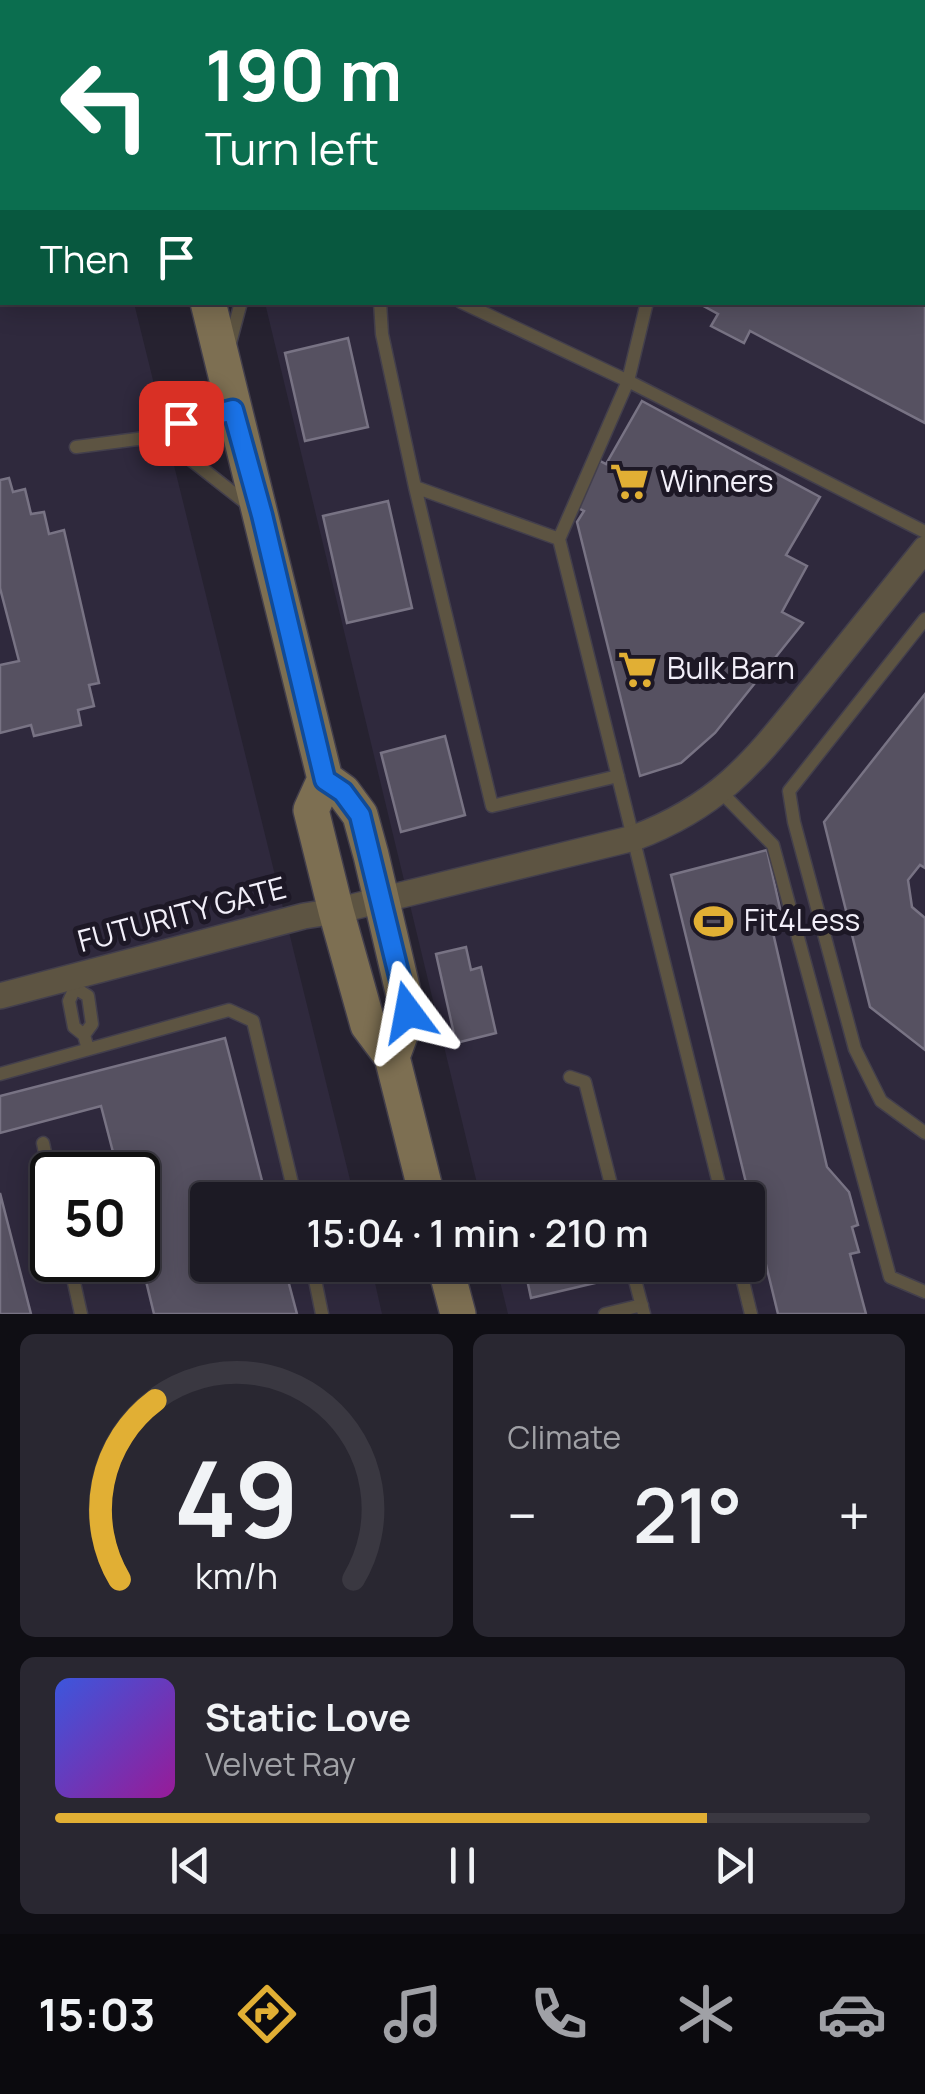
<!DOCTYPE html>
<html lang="en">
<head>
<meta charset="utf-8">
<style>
	:root { --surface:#1c1a24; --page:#292731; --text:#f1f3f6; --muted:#a0a1a6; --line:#3a3841; --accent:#e1af34 }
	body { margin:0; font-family:Manrope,sans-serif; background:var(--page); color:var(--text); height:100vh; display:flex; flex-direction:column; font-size:38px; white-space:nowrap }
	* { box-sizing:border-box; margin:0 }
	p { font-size:32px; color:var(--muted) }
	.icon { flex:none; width:55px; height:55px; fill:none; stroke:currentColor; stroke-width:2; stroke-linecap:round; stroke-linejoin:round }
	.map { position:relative; height:1314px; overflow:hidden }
	.drawer { display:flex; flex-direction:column; gap:20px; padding:20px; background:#0f0e14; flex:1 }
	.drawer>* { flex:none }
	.banner { position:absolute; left:0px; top:0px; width:925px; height:305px; box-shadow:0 5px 25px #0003,0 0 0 2px var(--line); background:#0b6e4f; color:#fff; overflow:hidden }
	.speed { position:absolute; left:30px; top:1152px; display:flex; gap:20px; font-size:50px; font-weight:700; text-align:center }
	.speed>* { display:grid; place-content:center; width:130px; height:130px; border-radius:50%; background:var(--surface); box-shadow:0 5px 25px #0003,0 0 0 2px var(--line); line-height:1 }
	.speed .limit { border:5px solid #111; border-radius:15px; background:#fff; color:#111 }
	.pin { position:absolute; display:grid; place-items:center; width:85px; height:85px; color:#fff; margin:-42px; border-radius:20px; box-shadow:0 5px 15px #0006 }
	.me { position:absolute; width:110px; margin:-55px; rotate:347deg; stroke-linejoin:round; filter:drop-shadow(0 0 8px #0008) }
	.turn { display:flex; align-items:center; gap:35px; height:210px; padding:0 40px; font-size:45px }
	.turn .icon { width:130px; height:130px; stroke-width:2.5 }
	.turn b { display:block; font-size:70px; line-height:85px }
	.then { display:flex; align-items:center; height:95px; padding:0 40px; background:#0003; gap:20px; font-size:38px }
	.big { font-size:75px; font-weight:600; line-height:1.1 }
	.drawer .widget { flex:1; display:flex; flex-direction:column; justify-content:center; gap:15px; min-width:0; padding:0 35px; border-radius:15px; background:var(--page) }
	.drawer .dial { align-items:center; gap:0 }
	.dial svg { height:260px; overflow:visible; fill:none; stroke:var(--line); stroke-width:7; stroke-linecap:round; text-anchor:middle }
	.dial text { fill:var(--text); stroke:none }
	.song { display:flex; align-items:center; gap:30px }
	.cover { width:120px; height:120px; border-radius:15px; background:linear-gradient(135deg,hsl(230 70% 55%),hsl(300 70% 35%)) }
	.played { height:10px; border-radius:5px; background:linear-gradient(90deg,var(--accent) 80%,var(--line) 80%) }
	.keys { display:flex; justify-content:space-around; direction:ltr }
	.heat { display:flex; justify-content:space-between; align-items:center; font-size:55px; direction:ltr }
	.drawer .tiles { flex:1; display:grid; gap:20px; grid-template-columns:1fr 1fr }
	.widget:last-child { grid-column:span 2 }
	.trip { position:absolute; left:190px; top:1182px; width:575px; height:100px; border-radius:10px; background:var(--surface); box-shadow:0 5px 25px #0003,0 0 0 2px var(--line); font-weight:600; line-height:100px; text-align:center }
	.dock { display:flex; height:160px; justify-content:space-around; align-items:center; background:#0b0a0e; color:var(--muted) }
	.dock .icon { width:70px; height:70px }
	.dock .on { color:var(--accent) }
	.dock b { font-size:45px; color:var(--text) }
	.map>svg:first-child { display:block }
	.built { fill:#2f293d; fill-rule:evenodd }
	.building { fill:#565161; stroke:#787384; stroke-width:2.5 }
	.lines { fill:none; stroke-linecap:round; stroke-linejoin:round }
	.service-casing { stroke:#433f4c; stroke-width:15 }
	.minor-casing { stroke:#433f4c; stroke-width:28 }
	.secondary-casing { stroke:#433f4c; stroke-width:38 }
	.service { stroke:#5d5442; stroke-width:12 }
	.minor { stroke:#5d5442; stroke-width:25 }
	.secondary { stroke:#7d6f52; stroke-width:35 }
	.route-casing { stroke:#114b97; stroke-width:25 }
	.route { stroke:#1a73e8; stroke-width:18 }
	.labels { text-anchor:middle; stroke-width:10; stroke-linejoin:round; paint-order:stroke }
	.poi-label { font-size:30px; fill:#f2eff9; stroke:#1d1826; text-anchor:start }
	.street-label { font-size:30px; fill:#f2eff9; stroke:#1d1826 }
</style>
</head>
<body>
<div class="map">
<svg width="925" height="1314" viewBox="0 0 925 1314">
	<rect width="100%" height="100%" fill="#262230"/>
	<!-- built -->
	<path class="built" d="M0,0L59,2H2V302L134,303L355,1200H208V1265H371L382,1314H0ZM52,1175H138V1260H52Z
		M192,0H925V1314H508L496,1265H748V1200H481L265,303L922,302V2Z"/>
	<!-- building -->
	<path class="building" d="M825,0H925V423L750,331L744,343L711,326L718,314L696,302H922V2H824Z
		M348,338L368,427L305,441L285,353Z
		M642,401L820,497L786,555L807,566L782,612L803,623L715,733L681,763L640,776L577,522L584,511L576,507L600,461L606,464Z
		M9,478L13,492L25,489L31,514L44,512L49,534L64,530L99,683L89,685L94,706L78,710L81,725L34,736L31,725L0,733V665L19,661L0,588V480Z
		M388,501L412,608L347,623L323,516Z
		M925,694V868L920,865L908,880L912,907L925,918V1050L870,1007L824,822Z
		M445,736L465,815L401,832L381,753Z
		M767,850L783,922L771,924L827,1167L849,1192L858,1225L852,1227L859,1252L850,1254L866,1314H778L671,875Z
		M466,947L471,970L481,967L496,1033L456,1043L436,954Z
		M225,1038L267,1200H208V1265H284L297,1314H154L138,1248V1175H119L101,1106L0,1133V1096Z
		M0,1193L31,1314H0Z
		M524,1265H609L612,1279L531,1298Z"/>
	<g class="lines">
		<defs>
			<path id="service" d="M423,2V0
				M788,2L789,0
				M380,302L382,334L415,487L559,539
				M461,302L628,381L925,532
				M647,302L628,381L559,539L723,1200
				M229,347L241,302
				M145,438L152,430L231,411
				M76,447L145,438L190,459L251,507
				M415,487L492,806L618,776
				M925,619L789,791L794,822L855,1049L881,1101L925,1133
				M720,791L773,845L890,1277L925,1292
				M73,978L75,988L69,1001L74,1027L84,1035L88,1049
				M75,988L88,996L92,1024L84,1035
				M0,1074L229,1010L253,1021L296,1200
				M570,1077L585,1082L615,1200
				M43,1143L52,1186
				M69,1260L81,1314
				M312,1265L322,1314
				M631,1265L644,1314
				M739,1265L751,1314
				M605,1314L642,1305"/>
			<path id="minor" d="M0,996L304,916L336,911L634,838C727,803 759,754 819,681C854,637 890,593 925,549"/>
			<path id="secondary" d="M130,0L131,2
				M208,302L325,779L311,810L336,911L368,1025L392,1057L428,1200
				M325,779L343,792L360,815L371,855L408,1013L392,1057
				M445,1265L458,1314"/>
		</defs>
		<!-- service casing -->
		<use href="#service" class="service-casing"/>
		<!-- minor casing -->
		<use href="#minor" class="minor-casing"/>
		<!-- secondary casing -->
		<use href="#secondary" class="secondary-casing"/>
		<!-- service -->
		<use href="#service" class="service"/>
		<!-- minor -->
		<use href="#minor" class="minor"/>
		<!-- secondary -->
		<use href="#secondary" class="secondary"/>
	</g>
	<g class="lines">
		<defs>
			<path id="route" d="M181,423L233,410L262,515L325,780L343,792L360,815L408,1012"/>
		</defs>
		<!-- route casing -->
		<use href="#route" class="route-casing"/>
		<!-- route -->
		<use href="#route" class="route"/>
	</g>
	<!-- icons -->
	<defs>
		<symbol id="supermarket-bare" viewBox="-9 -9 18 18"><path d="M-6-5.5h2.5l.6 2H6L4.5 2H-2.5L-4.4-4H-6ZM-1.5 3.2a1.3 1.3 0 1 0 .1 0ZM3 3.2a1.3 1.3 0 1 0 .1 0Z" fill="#e1af34" stroke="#1d1826" stroke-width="2.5" paint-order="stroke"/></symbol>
		<symbol id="stadium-bare" viewBox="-9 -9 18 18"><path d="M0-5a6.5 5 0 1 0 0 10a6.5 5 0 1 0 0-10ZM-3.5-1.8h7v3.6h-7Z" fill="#e1af34" stroke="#1d1826" stroke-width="2.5" paint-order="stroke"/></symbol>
	</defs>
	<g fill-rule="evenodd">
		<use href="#supermarket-bare" x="602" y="454" width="55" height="55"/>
		<use href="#supermarket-bare" x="610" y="642" width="55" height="55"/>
		<use href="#stadium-bare" x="686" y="894" width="55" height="55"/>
	</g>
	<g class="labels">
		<!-- poi labels -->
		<g class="poi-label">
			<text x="660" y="492">Winners</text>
			<text x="667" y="679">Bulk Barn</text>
			<text x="744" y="931">Fit4Less</text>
		</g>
		<!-- street labels -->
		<g class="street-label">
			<text transform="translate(182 915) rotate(-15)" y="10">FUTURITY GATE</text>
		</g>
	</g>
</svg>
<div class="speed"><div class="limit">50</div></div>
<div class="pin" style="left:181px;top:423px;background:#d93025"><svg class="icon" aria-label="arrive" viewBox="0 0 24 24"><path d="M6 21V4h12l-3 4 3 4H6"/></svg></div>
<svg class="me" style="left:408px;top:1012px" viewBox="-20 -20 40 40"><path d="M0-17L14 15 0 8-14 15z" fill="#1a73e8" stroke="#fff" stroke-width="4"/></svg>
<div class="trip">15:04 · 1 min · 210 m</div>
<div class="banner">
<div class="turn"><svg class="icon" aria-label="left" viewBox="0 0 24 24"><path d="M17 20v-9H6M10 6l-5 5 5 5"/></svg><div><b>190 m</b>Turn left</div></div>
<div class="then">Then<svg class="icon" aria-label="arrive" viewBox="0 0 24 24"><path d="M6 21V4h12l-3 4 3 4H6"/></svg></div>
</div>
</div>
<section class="drawer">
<div class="tiles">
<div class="widget dial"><svg viewBox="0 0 100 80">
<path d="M14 69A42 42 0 1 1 86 69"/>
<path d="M14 69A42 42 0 0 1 25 14" stroke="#e1af34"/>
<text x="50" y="56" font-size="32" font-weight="700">49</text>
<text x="50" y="72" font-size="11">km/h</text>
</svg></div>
<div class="widget"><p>Climate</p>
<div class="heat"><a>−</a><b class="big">21°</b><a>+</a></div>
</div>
<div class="widget">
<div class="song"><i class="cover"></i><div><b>Static Love</b><p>Velvet Ray</p></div></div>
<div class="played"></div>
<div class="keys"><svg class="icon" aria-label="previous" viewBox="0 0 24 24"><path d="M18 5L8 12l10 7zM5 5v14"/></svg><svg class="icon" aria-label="pause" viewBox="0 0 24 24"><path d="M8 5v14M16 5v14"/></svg><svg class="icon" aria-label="next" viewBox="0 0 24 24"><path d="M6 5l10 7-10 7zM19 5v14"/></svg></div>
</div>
</div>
</section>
<nav class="dock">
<b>15:03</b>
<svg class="icon on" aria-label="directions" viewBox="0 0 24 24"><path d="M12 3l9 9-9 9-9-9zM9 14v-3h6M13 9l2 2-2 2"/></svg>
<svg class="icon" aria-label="music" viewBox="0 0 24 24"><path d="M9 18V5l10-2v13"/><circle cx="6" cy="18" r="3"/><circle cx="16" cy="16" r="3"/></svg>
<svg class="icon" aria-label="phone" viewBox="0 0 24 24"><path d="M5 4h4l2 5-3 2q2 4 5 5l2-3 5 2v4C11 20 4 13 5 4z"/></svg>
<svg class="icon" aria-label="climate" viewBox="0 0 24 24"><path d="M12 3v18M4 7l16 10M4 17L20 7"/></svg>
<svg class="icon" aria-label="car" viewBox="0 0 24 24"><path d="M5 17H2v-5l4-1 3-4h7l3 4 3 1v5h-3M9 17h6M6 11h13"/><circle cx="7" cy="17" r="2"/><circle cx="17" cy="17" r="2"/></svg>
</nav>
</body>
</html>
